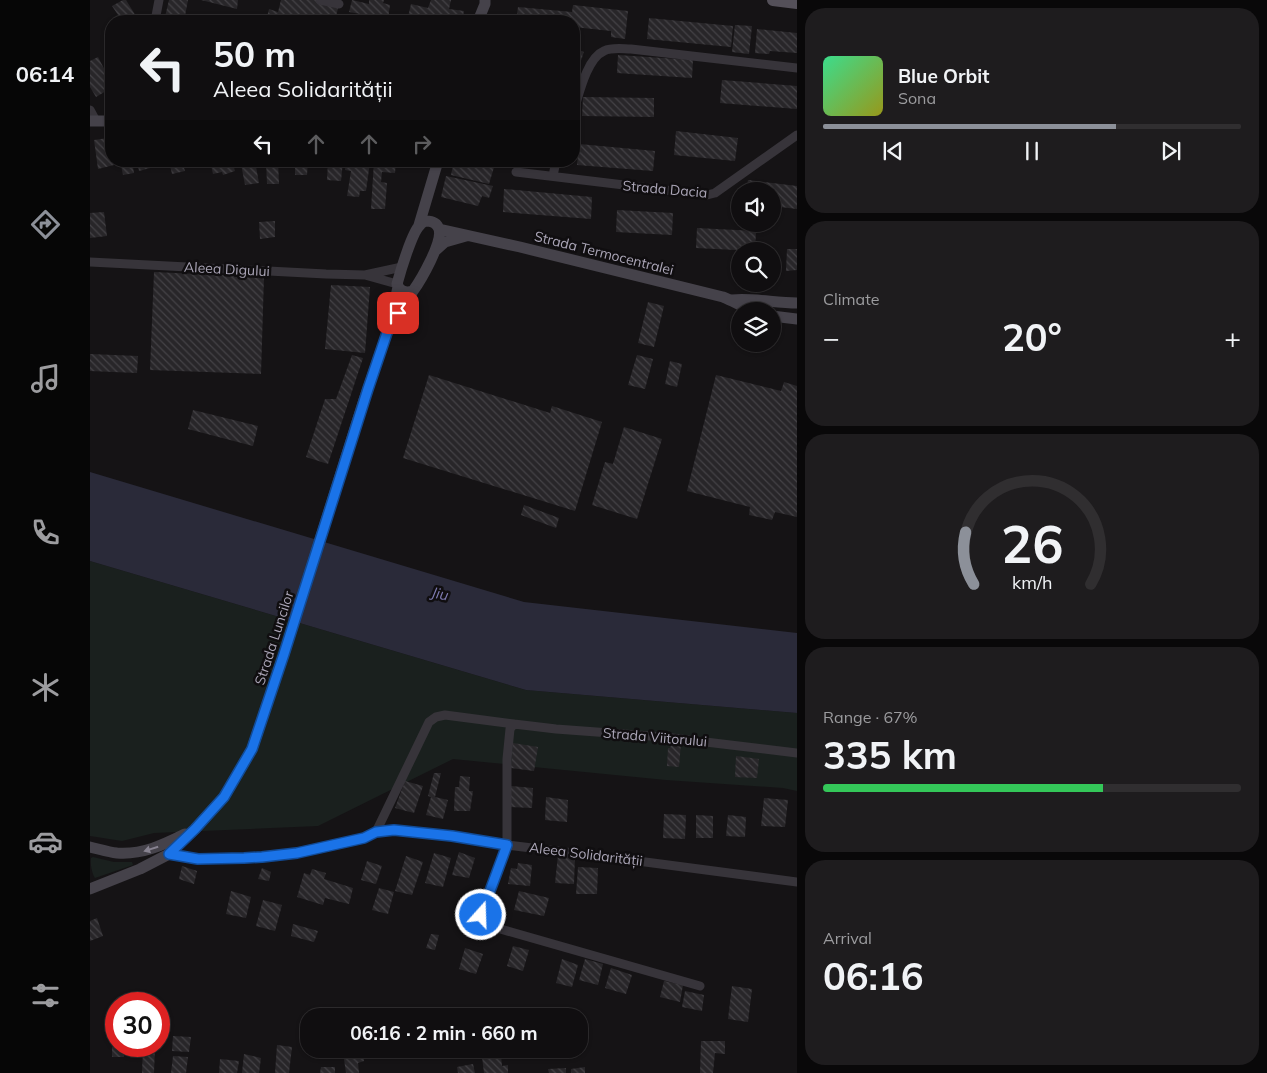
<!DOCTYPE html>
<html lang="en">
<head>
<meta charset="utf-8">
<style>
	:root { --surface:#100e10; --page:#1e1c1e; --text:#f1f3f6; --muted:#9c9c9f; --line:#302e30; --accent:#8c9099 }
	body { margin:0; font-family:Mulish,sans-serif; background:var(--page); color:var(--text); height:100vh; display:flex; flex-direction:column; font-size:19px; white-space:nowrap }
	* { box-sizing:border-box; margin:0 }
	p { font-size:16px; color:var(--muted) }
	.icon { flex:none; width:28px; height:28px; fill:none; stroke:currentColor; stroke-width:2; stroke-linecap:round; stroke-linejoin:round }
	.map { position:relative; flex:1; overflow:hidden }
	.drawer { display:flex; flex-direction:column; gap:8px; padding:8px; background:#090809; width:470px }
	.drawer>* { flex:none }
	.banner { position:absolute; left:15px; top:15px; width:475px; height:152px; border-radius:20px; box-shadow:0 1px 4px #0004,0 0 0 1px var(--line); background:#100e10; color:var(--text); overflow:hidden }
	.buttons { position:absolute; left:641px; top:182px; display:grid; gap:10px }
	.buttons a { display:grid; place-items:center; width:50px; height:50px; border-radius:50%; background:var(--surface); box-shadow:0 1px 4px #0004,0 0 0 1px var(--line); font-size:25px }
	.speed { position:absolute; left:15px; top:992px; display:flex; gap:10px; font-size:25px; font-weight:700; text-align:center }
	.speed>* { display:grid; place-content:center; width:65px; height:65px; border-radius:50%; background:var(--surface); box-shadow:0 1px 4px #0004,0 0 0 1px var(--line); line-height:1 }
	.speed .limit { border:8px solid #d22; background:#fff; color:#111 }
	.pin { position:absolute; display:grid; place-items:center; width:42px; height:42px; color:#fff; margin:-21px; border-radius:10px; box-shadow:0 2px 8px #0006 }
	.me { position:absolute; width:55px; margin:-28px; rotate:20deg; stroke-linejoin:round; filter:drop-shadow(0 0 4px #0008) }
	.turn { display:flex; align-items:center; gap:18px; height:105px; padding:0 25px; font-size:22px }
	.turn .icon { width:65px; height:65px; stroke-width:2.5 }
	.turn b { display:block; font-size:35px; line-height:42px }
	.lanes { display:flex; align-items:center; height:48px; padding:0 25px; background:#0003; justify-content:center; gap:25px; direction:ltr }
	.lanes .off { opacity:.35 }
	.big { font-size:38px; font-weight:700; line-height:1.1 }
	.drawer .card { flex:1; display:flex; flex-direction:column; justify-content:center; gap:8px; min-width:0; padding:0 18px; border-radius:20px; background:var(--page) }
	.drawer .dial { align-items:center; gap:0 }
	.dial svg { height:130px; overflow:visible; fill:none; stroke:var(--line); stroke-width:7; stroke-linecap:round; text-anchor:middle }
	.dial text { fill:var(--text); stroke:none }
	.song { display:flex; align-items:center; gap:15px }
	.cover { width:60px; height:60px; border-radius:8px; background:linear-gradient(135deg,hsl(150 70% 55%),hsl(60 70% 35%)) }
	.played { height:5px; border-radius:2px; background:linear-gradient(90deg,var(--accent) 70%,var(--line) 70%) }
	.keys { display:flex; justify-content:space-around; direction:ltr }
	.heat { display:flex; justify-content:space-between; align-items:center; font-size:28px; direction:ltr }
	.charge { height:8px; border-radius:4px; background:linear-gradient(90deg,#34c759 67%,var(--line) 0) }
	.trip { position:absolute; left:210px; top:1008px; width:288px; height:50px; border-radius:20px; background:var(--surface); box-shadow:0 1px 4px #0004,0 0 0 1px var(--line); font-weight:700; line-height:50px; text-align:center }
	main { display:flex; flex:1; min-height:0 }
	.tabs { display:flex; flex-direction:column; width:90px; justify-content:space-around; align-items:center; background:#060606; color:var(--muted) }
	.tabs .icon { width:35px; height:35px }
	.tabs .selected { color:var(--accent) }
	.tabs b { font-size:22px; color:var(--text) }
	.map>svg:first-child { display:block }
	.green { fill:#1a201e }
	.water { fill:#2a2a39 }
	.building { fill:url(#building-back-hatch) }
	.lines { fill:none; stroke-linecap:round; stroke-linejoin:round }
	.street { stroke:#37343a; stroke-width:9 }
	.secondary { stroke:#45424a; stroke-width:11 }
	.primary { stroke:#545059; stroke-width:12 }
	.oneway { fill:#878290 }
	.route-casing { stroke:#114b97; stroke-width:12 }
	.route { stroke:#1a73e8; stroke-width:9 }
	.labels { text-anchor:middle; stroke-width:5; stroke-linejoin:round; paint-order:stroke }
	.street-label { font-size:14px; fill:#aaa5b6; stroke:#100e10 }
	.water-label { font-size:15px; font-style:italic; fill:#7f7bb1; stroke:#100e10 }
</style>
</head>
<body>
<main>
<nav class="tabs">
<b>06:14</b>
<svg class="icon selected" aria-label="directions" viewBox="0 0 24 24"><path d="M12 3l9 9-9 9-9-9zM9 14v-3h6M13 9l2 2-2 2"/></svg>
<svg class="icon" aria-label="music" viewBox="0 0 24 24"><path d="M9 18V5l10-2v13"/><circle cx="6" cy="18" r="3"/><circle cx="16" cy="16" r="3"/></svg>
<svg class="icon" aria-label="phone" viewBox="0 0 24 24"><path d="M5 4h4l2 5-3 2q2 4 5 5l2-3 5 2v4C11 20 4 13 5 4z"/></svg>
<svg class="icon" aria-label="climate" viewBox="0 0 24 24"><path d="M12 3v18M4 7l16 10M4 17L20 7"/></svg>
<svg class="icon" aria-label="car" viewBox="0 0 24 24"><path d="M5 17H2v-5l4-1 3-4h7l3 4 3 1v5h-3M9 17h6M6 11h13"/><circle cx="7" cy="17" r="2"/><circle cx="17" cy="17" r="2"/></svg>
<svg class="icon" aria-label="filters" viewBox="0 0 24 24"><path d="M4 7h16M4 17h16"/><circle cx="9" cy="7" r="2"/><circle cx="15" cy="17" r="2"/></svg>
</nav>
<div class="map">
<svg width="707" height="1073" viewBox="0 0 707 1073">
	<defs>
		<pattern id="building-back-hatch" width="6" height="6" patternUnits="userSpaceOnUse" patternTransform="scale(1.25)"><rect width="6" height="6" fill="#282629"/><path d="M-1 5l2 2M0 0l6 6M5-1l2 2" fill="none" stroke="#444246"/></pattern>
	</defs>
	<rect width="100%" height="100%" fill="#151315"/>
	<!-- green -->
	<path class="green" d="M0,561L436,690L707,713V791L693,788L576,780L363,759L228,826L64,833L32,841L0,836Z
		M3,857L24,862H42L43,865L5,878C2,874 0,863 1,858Z"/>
	<!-- water -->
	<path class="water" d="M0,472L434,602L707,633V713L436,690L0,561Z"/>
	<!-- building -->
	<path class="building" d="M33,0H36L49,21H32L22,6Z
		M79,0H98L94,21H74Z
		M111,0H148L147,9Z
		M191,0H228L249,4L245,21H217L199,17L198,21H176L179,9L188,12Z
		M262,0L279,4V0H294L293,3L300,5L298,19L259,12Z
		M341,0H361L359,9L374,11L372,21H336V20L318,17L321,4L338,8Z
		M483,5L538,11L535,39L521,37V31L484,27V21H426L428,7L482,12Z
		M559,18L643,26L641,47L557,39Z
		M645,25L662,26L659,54L642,52Z
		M667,29L707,33V53L680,51L679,54L665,53Z
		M484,48L494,52L487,72L484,71Z
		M528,55L603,60L602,78L527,73Z
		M8,57L21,82V88L6,97L0,87V61Z
		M632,80L707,86V109L630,103Z
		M493,97L564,98V117L492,116Z
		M586,131L648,138L645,161L584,155Z
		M18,138L21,153V161H23L24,165L8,169L4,140Z
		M489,144L565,151L563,171L487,165Z
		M30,161H42L44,173L33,175Z
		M47,161H63L64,167L49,171Z
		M79,161H92L95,171L82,174Z
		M120,161H142L145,171L133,175L132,172L123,174Z
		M163,161H165L169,183L155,185L151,164Z
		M176,161H188L189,184H177Z
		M205,161H218L217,175H205Z
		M238,161H253L251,181L237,180Z
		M256,161L280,162L276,191H270L269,197L257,196L261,171L255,170Z
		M284,161H306L305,173L292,172L291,182L297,183L295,209H281Z
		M364,161H394L405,164L399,184L361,175Z
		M356,176L403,186L399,198L392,196L388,206L351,197Z
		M658,180L707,186V209L682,206V191H656Z
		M414,189L502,197L501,219L413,212Z
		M527,210L583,213L582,235L526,232Z
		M14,212L17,236L0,238V213Z
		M185,221V237L170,239L169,222Z
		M607,228L666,231L665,251L606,248Z
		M697,249H707V270L696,271Z
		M64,272L174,277L171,374L60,370Z
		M241,285L280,287L275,353L235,349Z
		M558,302L574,306L564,347L548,343Z
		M0,354L48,356L47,373L0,371Z
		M262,355L273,358L238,464L216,457L235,399H246Z
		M547,355L563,359L555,389L538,385Z
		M580,361L592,364L587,387L575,384Z
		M339,375L460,413L462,406L512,422L485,511L313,458Z
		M626,375L691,391L694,382L707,386V517L685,512L682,520L659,515L660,507L597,491Z
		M103,410L168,426L163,446L98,429Z
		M534,427L572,439L547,519L502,505L515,462L523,464Z
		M434,505L469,518L466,528L431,515Z
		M582,742L591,743L589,767L577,766L578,748H580Z
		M423,743L448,747L444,771L421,768Z
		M646,756L669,759L667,778L645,777Z
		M344,773H351L345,797L358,800L353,819L336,815L341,797L338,796Z
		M370,776L380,777L379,791H383L380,811H364L365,787H369Z
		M315,781L333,786L324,813L305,808Z
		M421,786L443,788L442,808L420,807Z
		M456,797L478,800L477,822L455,820Z
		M674,798L698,800L695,827L671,826Z
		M574,814L596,815L595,839L573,838Z
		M606,815L623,816V838H606Z
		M638,815L656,817L655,837L636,836Z
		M369,852L385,858L379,878L362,875Z
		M344,853L361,858L353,887L335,883Z
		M468,855L485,857L484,884L465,883Z
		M316,856L333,862L322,895L305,891Z
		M277,861L292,866L286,884L271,880Z
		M428,863L442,865L440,886L418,884L421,868L427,869Z
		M92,866L107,871L104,884L89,879Z
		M488,867L508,868L507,894H486Z
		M172,868L181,872L179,881L168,879Z
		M222,869L236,873L234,879L263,888L259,904L235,898L233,905L207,897L214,873L220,875Z
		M289,888L304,892L298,914L282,910Z
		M141,891L161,897L156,918L136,914Z
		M429,891L459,898L454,916L424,910Z
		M173,900L192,905L185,931L166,926Z
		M7,918L13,936L0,941V921Z
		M203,924L228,931L224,942L201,936Z
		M341,934L349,935L345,950L336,948Z
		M423,946L439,950L433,971L417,966Z
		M375,948L393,954L386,974L369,969Z
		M472,959L488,965L482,987L466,983Z
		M495,959L513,964L508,985L489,980Z
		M521,968L542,975L536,994L515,988Z
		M574,981L593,985L590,1002L570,997Z
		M642,986L662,989L658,1022L638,1019Z
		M595,991L614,995L612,1011L592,1007Z
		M83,1036L101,1037L99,1052L82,1051Z
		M611,1041H635V1054L625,1053L623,1073H610Z
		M187,1045L202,1047L199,1073H185Z
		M53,1046H65L64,1073H52Z
		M22,1047H34V1057H22Z
		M274,1050V1061L268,1063L269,1073H256L254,1059H262V1051Z
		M154,1054L171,1058L169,1073H152Z
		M411,1055L412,1066L418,1065V1073H394L392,1057Z
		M83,1056L98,1057L96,1073H81Z
		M130,1059L149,1061L147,1073H129Z
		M383,1064L385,1073H368L367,1067Z
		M231,1067H245V1073H230Z
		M495,1067V1073H481V1069Z
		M476,1068V1073H459L458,1069Z"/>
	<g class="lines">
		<!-- street -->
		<path class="street" d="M230,0L249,4
			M65,21L69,0
			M0,110L6,121
			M484,110C489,94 497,58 514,51C522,47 533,49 541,49L707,68
			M426,172L617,195L625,193L707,135
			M463,176L466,161
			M0,262L236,274L275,275L312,267
			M275,275L307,284
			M286,832L339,722L346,717L355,715L424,724
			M79,854L108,859L154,858L207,853L274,838L286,832L304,830L362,836L417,845L525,858L707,882
			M610,986L400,926L394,921L391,915L417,845V759L420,729L424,724L466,729L574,737L707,753"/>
		<!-- secondary -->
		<path class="secondary" d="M388,21L395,4V0
			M0,121H21
			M336,221C342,221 347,223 349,229C353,242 331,280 323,291C316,293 310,292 307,284C310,273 322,232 330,225C331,223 334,222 336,221Z
			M329,225L348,161
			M349,229L430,247L633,297C644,301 653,308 664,311
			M345,251L355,242L376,236
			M642,300C664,298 685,303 707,303
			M682,316L707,319
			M304,318L323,291
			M0,847C9,849 18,852 27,853C52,855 73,845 95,834
			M0,889L50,869L79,854L105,829L134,797L162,749L194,654L274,400L300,324L308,287"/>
		<!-- primary -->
		<path class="primary" d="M683,0L707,3"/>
	</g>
	<!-- one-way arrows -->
	<defs><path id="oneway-solid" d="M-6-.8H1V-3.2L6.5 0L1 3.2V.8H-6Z" transform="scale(1.25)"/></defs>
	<use class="oneway" href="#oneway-solid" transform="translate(61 849) rotate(163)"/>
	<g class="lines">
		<defs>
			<path id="route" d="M308,313L300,324L278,389L194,654L162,749L134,797L105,829L79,854L108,859L154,858L172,857L207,853L274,838L286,832L304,830L362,836L417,845L391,915"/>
		</defs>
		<!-- route casing -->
		<use href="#route" class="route-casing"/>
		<!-- route -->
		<use href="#route" class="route"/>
	</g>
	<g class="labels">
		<!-- street labels -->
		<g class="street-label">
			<text transform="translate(575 189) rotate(5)" y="5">Strada Dacia</text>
			<text transform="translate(514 253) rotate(14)" y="5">Strada Termocentralei</text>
			<text transform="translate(137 269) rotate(3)" y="5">Aleea Digului</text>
			<text transform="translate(184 638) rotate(-72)" y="5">Strada Luncilor</text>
			<text transform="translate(565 737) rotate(5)" y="5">Strada Viitorului</text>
			<text transform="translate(496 854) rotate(7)" y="5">Aleea Solidarității</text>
		</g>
		<!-- water labels -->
		<g class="water-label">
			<text transform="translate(350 594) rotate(13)" y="5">Jiu</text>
		</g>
	</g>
</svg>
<div class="buttons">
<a><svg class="icon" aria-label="sound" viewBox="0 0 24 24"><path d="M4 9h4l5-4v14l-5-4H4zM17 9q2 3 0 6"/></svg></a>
<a><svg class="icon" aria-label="search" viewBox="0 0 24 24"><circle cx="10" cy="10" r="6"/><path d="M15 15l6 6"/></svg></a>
<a><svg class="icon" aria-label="layers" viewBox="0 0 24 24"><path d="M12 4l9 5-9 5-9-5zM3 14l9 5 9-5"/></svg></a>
</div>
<div class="speed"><div class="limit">30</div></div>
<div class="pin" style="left:308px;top:313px;background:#d93025"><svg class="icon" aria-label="arrive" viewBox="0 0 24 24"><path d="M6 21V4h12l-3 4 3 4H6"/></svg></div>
<svg class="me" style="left:391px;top:915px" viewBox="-20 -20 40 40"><circle r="17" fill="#1a73e8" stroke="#fff" stroke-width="3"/><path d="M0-11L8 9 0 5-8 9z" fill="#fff"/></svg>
<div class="trip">06:16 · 2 min · 660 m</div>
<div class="banner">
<div class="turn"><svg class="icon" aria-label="left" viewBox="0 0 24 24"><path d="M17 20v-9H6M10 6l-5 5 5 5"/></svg><div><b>50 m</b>Aleea Solidarității</div></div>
<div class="lanes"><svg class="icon" aria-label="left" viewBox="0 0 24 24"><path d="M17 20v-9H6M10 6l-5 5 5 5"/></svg><svg class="icon off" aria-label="ahead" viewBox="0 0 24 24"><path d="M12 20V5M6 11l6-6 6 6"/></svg><svg class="icon off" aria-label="ahead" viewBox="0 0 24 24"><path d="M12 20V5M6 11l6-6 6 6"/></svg><svg class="icon off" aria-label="right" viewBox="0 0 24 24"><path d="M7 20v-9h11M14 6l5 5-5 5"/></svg></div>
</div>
</div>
<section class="drawer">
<div class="card">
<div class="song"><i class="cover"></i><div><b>Blue Orbit</b><p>Sona</p></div></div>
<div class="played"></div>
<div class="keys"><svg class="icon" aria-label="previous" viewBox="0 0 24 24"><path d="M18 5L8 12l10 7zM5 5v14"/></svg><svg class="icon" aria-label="pause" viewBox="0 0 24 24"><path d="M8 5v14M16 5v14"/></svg><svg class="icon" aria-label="next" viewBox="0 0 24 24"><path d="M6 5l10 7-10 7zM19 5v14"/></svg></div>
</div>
<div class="card"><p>Climate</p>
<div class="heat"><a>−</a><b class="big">20°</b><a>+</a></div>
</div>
<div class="card dial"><svg viewBox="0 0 100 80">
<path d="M14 69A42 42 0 1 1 86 69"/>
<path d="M14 69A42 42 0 0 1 9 37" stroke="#8c9099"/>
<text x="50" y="56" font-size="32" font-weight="700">26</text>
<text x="50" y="72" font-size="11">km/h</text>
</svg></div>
<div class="card"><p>Range · 67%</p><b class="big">335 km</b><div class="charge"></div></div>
<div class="card"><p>Arrival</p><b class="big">06:16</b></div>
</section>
</main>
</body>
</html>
